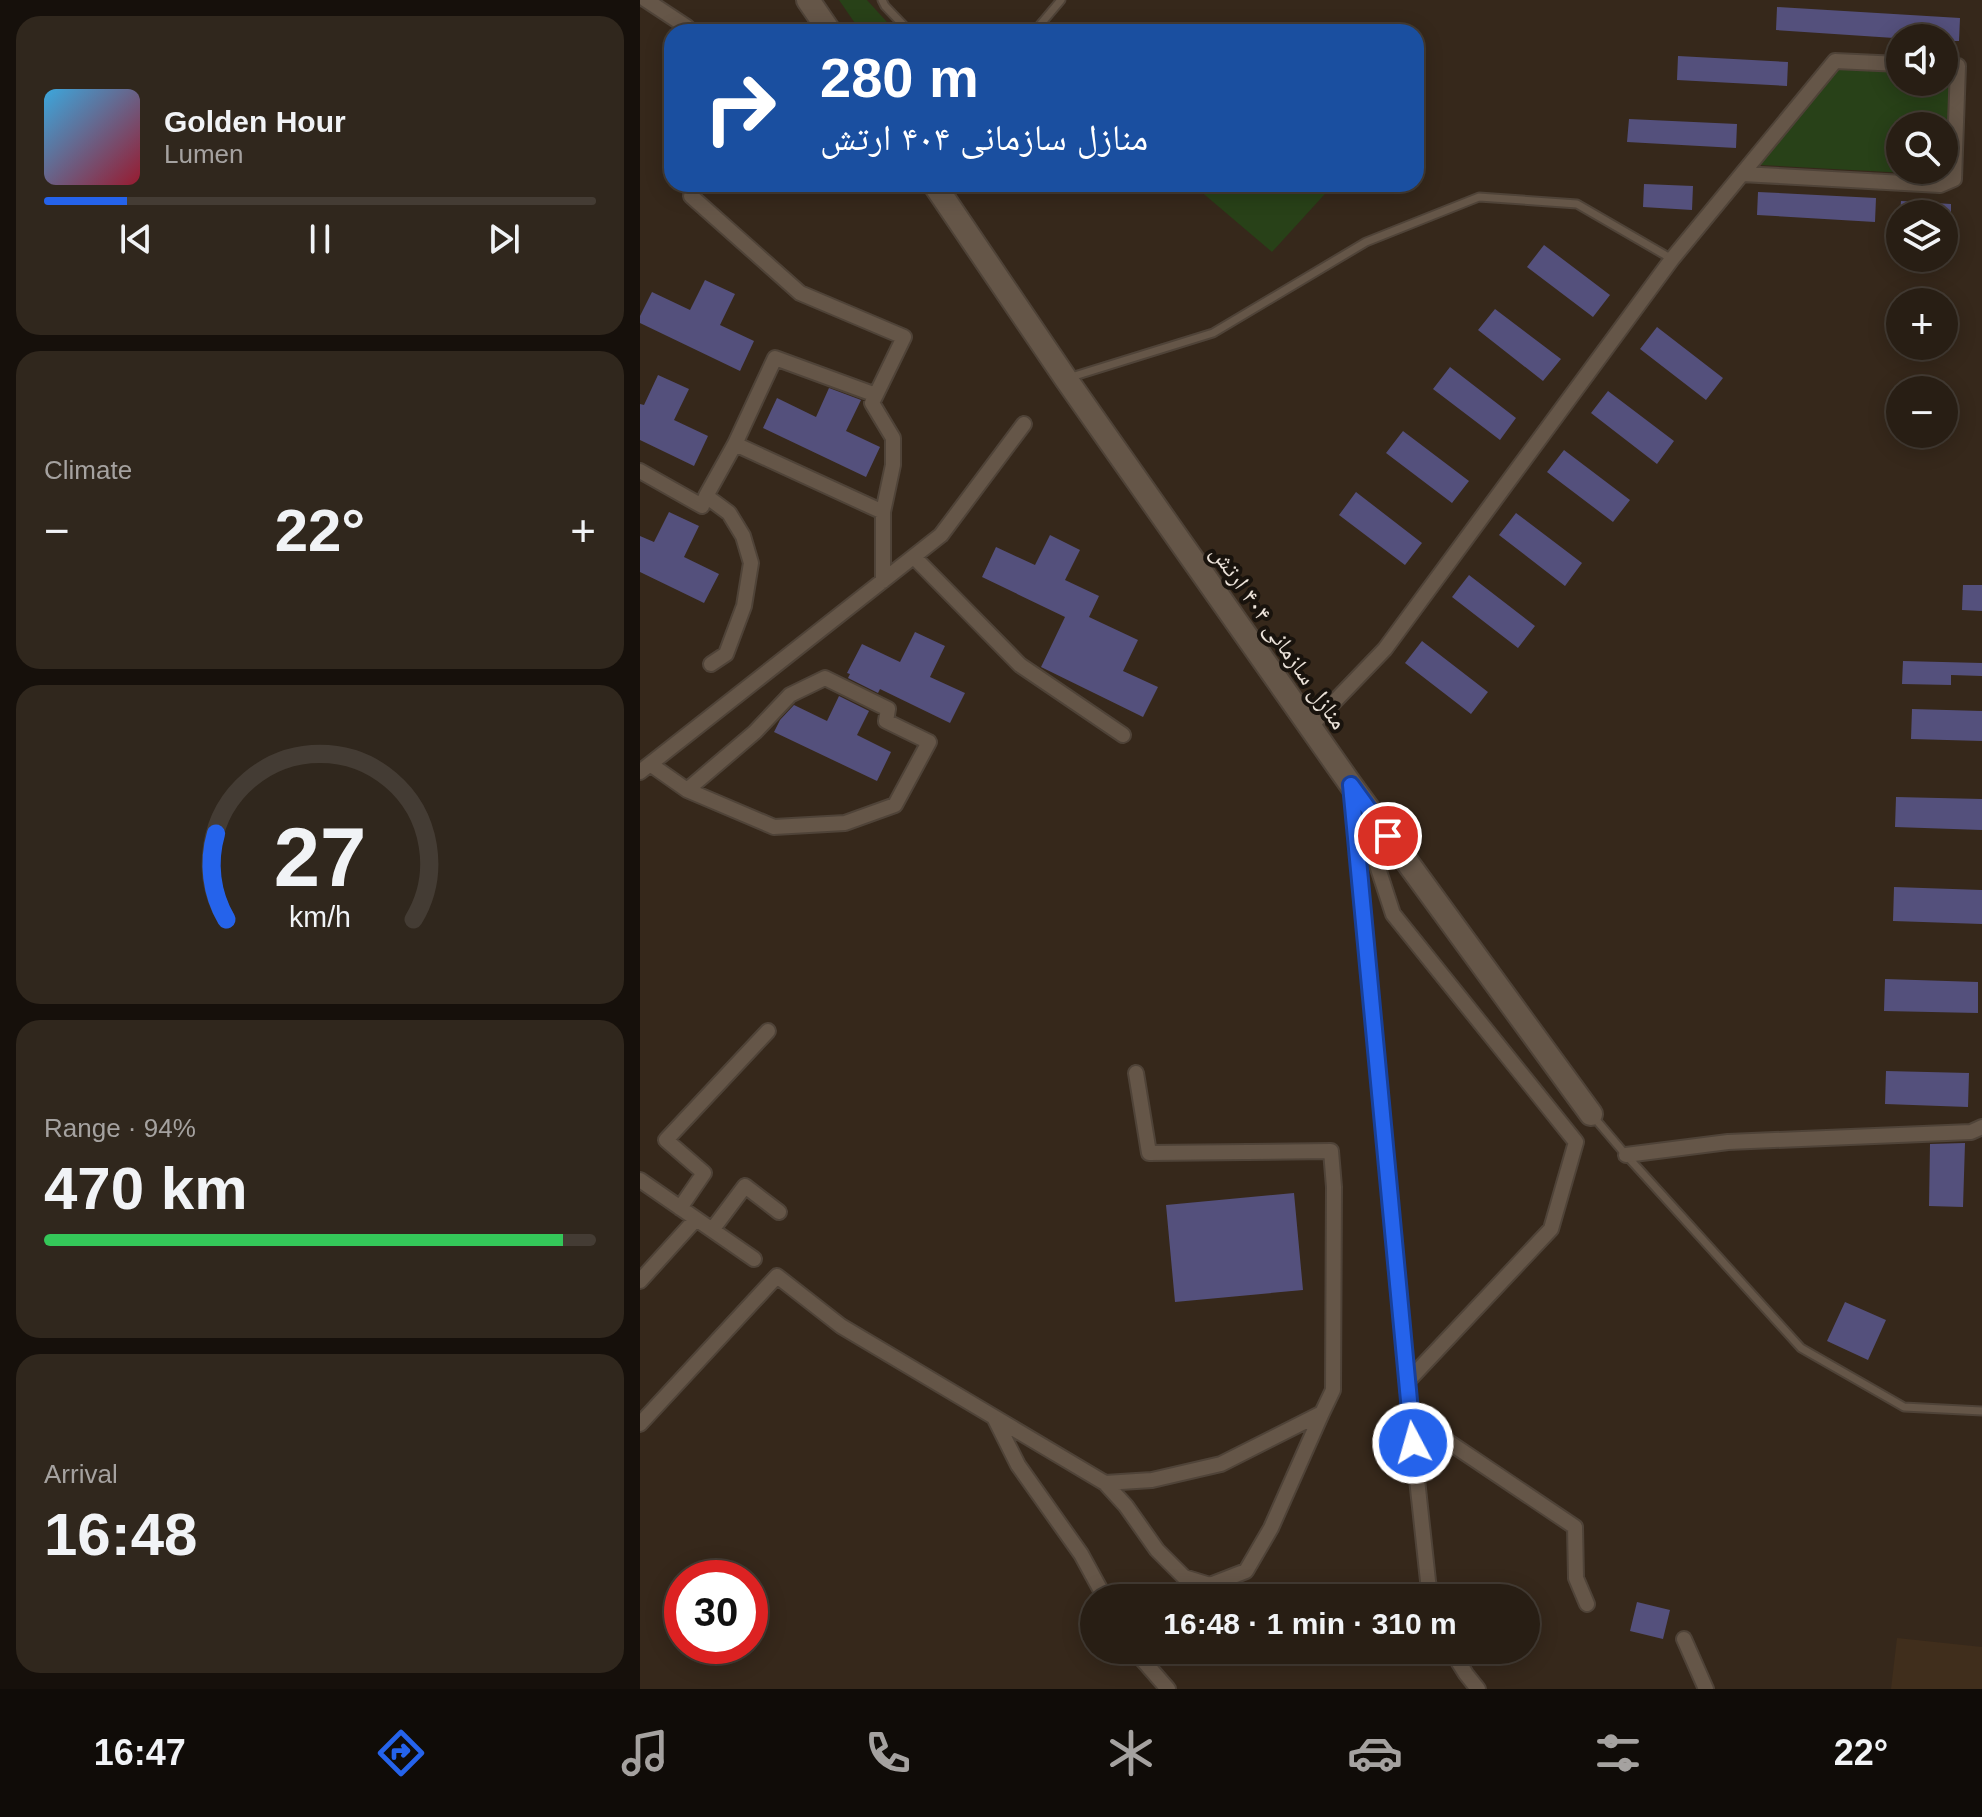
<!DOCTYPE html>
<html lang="en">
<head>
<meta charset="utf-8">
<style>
	:root { --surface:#281e14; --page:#30271d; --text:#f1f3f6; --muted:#a5a2a0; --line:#443c34; --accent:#2563eb }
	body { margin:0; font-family:Arial,"Noto Naskh Arabic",sans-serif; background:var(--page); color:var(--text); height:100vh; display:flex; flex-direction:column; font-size:30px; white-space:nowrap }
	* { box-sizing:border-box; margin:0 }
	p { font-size:26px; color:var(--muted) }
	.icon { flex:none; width:44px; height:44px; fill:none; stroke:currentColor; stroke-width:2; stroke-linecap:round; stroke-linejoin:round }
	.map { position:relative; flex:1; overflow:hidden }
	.sheet { display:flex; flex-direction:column; gap:16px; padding:16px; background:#16100b; width:640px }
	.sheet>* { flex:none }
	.guide { position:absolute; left:24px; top:24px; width:760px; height:168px; border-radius:24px; box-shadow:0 4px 20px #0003,0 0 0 2px var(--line); background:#1a4fa0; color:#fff; overflow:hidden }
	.buttons { position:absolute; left:1246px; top:24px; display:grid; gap:16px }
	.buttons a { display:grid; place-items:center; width:72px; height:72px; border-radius:50%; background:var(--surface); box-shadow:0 4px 20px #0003,0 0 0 2px var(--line); font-size:40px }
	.speed { position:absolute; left:24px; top:1560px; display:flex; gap:16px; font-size:40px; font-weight:700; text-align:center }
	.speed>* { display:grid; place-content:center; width:104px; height:104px; border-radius:50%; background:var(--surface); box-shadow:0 4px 20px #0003,0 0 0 2px var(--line); line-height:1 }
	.speed .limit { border:12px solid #d22; background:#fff; color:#111 }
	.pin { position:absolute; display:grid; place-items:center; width:68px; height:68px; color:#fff; margin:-34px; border:4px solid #fff; border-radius:50%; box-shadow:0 2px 8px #0007 }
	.me { position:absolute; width:88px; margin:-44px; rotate:354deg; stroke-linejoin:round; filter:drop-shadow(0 0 6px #0008) }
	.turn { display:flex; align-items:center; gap:28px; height:168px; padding:0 24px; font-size:36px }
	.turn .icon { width:104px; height:104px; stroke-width:2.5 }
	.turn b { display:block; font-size:56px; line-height:68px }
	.big { font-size:60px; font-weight:700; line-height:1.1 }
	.sheet .tile { flex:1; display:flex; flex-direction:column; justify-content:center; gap:12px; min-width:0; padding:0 28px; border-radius:24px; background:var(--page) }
	.sheet .dial { align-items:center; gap:0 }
	.dial svg { height:208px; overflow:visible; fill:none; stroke:var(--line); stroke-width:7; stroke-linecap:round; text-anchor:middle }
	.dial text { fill:var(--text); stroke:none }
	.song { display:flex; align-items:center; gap:24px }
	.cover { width:96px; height:96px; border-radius:12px; background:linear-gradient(135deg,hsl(200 70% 55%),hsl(350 70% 35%)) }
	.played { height:8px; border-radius:4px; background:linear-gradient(90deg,var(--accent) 15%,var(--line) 15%) }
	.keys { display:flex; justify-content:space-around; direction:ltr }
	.heat { display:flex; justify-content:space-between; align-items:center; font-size:44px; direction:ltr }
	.charge { height:12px; border-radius:6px; background:linear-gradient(90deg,#34c759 94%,var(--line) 0) }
	.trip { position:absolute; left:440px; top:1584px; width:460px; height:80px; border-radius:40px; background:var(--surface); box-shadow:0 4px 20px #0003,0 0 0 2px var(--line); font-weight:700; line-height:80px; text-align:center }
	.dock { display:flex; height:128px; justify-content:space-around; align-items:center; background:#100c08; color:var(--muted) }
	.dock .icon { width:56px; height:56px }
	.dock .current { color:var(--accent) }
	.dock b { font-size:36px; color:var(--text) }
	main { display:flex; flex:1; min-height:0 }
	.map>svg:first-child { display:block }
	.built { fill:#402e1c }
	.green { fill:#284118 }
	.building { fill:#54507c }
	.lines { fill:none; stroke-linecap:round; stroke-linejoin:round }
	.lane-casing { stroke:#4f4338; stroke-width:11 }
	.street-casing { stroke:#4f4338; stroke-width:18 }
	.secondary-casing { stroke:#4f4338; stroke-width:26 }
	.lane { stroke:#655648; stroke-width:7 }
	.street { stroke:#655648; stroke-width:14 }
	.secondary { stroke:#655648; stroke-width:22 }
	.route-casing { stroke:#184099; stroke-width:20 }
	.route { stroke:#2563eb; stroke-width:14 }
	.labels { text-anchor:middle; stroke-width:8; stroke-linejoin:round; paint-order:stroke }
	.street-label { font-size:24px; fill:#ece3da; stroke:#19130d }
</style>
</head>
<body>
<main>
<section class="sheet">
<div class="tile">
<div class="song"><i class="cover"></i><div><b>Golden Hour</b><p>Lumen</p></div></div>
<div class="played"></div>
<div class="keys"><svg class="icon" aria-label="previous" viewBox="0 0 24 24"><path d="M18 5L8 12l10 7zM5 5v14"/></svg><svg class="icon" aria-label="pause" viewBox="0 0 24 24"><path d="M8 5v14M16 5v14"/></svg><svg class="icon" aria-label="next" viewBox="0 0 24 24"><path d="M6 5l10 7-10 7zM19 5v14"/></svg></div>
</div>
<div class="tile"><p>Climate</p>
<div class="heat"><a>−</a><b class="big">22°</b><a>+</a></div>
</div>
<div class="tile dial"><svg viewBox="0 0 100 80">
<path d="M14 69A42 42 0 1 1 86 69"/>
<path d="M14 69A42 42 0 0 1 10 36" stroke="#2563eb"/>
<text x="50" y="56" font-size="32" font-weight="700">27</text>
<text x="50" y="72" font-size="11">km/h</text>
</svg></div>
<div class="tile"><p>Range · 94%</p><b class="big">470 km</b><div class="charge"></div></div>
<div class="tile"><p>Arrival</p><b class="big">16:48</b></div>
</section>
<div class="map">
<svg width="1342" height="1689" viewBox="0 0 1342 1689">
	<rect width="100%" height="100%" fill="#36281b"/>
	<!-- built -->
	<path class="built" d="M1257,1638L1342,1647V1689H1251Z"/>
	<!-- green -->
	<path class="green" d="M199,0H227L256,32H221Z
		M1197,68L1260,71V82H1304V73H1311L1304,161V126H1260V170H1303V175L1120,165Z
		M552,184H694L632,252Z"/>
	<!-- building -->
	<path class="building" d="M1137,7L1320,18L1319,41H1304V38H1254L1136,30Z
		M1038,56L1148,62L1147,86L1037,80Z
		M989,119L1097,124L1096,148L987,142Z
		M1004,184L1053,186L1052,210L1003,207Z
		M1118,192L1236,198L1235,222L1117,215Z
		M1261,201L1311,204V214H1260Z
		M904,245L970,295L953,317L887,267Z
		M65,280L95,294L80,325L114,341L100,371L0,323V316L12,292L50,310Z
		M855,309L921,359L903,381L838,330Z
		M1017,327L1083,378L1066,400L1000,349Z
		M810,367L876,418L860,440L793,389Z
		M18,375L49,389L34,420L68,436L54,466L0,440V404L4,405Z
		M189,388L221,400L206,431L240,447L226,477L123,428L137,398L176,417Z
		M968,391L1034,441L1017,464L951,413Z
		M763,431L829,481L812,503L746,453Z
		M924,450L990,500L973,522L907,472Z
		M716,492L782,543L765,565L699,515Z
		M29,512L59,526L44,557L79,574L64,603L0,572V536L14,542Z
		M876,513L942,563L925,586L859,535Z
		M410,535L440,550L425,580L459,596L449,617L498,640L483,671L518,687L503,717L401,667L425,617L342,577L356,547L395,565Z
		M829,575L895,626L878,648L812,597Z
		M1323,585H1342V611L1322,610Z
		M275,632L305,646L290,677L325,693L310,723L240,689L238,693L208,678L210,674L207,673L222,644L260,662Z
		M782,641L848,692L831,714L765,663Z
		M1263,661L1342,663V676L1311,675V685L1262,684Z
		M199,696L229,711L217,735L251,752L237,781L134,732L140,720L154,705L187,721Z
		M1272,709L1342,711V741L1271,739Z
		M1256,797L1342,799V830L1255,827Z
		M1254,887L1342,890V924L1253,921Z
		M1245,979L1338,982V1013L1244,1011Z
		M1246,1071L1329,1073L1328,1107L1245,1104Z
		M1325,1143L1323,1207L1289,1206L1290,1144Z
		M654,1193L663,1290L535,1302L526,1205Z
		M1205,1302L1246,1320L1228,1360L1187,1341Z
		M997,1602L1030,1610L1023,1639L990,1631Z"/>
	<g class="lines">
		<defs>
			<path id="lane" d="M242,0L245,6L270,32
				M394,32L421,0
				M428,378L573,333L726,242L839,197L937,204L1032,259
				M952,1115L986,1155L1161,1348L1264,1407L1342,1411"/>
			<path id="street" d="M6,0L47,27
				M1102,174L1300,185L1314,179L1318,66H1304
				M51,196L160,293L264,337L232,403L253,438V465L243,512V581
				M95,444L243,512
				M0,471L62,506L66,496
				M274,557L380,665L483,735
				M71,664L86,654L104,606L111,563L103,536L89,513L66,496L95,444L135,358L236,395
				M670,727L745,649L1032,259L1195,61L1260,64
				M10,764L47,790L134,827L205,823L255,805L289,742L246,721L248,709L185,678L150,695L115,732L47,790
				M0,772L301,535L384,424
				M712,790L769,1405L788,1581L791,1598
				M720,813L753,914L936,1142L911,1229L767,1382
				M986,1155L1088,1142L1331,1132L1342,1127
				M0,1180L114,1259
				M40,1208L64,1173L26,1140L128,1031
				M72,1230L105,1186L139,1212
				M0,1281L56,1219
				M770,1416L935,1527L936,1578L947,1604
				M355,1419L378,1465L441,1554L465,1598
				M0,1424L137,1276L201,1326L465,1483L512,1480L581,1464L682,1413L693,1390L694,1187L691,1151L509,1153L496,1073
				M465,1483L486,1506L517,1550L544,1577L570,1585L606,1571L631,1528L682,1413
				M1044,1639L1066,1689
				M494,1650L528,1689
				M811,1650L826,1674L838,1689"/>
			<path id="secondary" d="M168,0L190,32
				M294,184L426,379L711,785L951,1114"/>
		</defs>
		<!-- lane casing -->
		<use href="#lane" class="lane-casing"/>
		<!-- street casing -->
		<use href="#street" class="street-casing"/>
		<!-- secondary casing -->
		<use href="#secondary" class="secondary-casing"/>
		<!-- lane -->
		<use href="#lane" class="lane"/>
		<!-- street -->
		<use href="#street" class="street"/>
		<!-- secondary -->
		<use href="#secondary" class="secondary"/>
	</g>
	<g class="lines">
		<defs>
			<path id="route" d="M748,836L711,785L773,1443"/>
		</defs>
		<!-- route casing -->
		<use href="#route" class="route-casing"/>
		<!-- route -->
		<use href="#route" class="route"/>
	</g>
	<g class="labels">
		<!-- street labels -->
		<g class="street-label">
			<text transform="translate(639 637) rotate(55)" y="8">منازل سازمانی ۴۰۴ ارتش</text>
		</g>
	</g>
</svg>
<div class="buttons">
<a><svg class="icon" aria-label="sound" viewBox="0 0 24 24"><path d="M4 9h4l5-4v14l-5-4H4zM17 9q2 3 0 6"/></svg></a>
<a><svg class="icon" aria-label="search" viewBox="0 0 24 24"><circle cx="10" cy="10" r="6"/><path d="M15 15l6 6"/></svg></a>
<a><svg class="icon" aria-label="layers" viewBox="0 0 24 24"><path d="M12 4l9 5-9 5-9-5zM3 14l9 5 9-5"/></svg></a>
<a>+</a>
<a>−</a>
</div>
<div class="speed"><div class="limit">30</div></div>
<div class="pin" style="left:748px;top:836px;background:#d93025"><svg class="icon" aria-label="arrive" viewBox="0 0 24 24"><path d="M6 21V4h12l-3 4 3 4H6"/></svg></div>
<svg class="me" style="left:773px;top:1443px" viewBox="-20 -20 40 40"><circle r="17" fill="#2563eb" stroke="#fff" stroke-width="3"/><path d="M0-11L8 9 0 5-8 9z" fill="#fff"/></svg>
<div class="trip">16:48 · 1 min · 310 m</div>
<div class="guide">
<div class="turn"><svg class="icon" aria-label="right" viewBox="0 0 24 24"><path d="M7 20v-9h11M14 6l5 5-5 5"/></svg><div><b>280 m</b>منازل سازمانی ۴۰۴ ارتش</div></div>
</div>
</div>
</main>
<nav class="dock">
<b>16:47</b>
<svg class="icon current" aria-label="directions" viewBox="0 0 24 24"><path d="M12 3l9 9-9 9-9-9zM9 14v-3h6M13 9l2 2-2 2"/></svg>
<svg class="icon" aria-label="music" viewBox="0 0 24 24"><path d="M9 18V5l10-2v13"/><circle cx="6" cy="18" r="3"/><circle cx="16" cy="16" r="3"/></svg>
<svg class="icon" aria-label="phone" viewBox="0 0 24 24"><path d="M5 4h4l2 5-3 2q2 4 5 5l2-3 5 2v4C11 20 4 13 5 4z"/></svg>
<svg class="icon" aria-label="climate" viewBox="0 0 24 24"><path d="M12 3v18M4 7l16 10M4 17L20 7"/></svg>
<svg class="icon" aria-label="car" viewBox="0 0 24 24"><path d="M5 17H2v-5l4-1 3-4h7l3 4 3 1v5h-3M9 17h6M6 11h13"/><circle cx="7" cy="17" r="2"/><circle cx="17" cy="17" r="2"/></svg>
<svg class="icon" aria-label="filters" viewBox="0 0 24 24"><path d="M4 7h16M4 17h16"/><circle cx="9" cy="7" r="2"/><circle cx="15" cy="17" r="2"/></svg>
<b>22°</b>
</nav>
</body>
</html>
